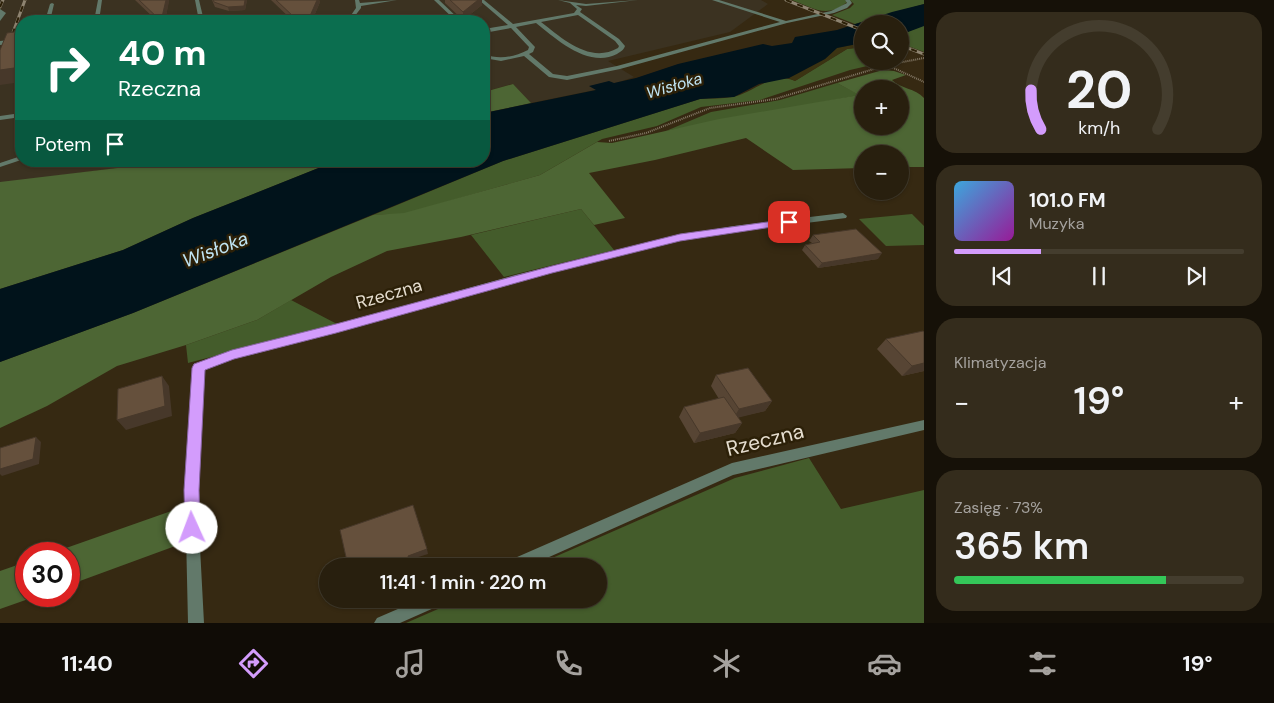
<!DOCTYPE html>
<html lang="pl">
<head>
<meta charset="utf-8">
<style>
	:root { --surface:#281f0e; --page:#342c1c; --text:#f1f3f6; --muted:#a5a29e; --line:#443d2e; --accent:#d39cfc }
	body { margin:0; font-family:"DM Sans",sans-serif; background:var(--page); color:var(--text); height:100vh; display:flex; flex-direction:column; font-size:19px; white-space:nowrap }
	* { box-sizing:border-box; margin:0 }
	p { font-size:16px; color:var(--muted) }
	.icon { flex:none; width:28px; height:28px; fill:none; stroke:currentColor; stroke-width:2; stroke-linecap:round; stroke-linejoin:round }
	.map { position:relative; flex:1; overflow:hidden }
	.sheet { display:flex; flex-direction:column; gap:12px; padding:12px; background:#161108; width:350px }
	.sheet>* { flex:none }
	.guide { position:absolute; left:15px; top:15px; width:475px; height:152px; border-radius:20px; box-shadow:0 1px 4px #0004,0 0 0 1px var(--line); background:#0b6e4f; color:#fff; overflow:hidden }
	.tools { position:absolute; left:854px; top:15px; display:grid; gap:10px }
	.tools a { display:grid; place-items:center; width:55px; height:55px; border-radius:50%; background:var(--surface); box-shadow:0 1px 4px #0004,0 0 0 1px var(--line); font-size:25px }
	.speed { position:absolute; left:15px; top:542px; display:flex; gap:10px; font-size:25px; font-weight:700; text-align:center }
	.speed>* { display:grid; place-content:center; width:65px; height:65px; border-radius:50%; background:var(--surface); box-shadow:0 1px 4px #0004,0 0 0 1px var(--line); line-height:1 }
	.speed .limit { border:8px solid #d22; background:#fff; color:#111 }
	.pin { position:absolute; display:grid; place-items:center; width:42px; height:42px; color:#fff; margin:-21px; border-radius:10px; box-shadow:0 2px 8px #0006 }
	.me { position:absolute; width:55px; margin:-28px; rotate:358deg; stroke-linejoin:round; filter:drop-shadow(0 0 4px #0008) }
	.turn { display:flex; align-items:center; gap:18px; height:105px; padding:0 20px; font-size:22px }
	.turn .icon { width:65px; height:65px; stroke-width:2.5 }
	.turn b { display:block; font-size:35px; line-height:42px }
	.then { display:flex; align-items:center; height:48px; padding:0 20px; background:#0003; gap:10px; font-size:19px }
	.big { font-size:38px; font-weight:600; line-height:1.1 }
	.sheet .tile { flex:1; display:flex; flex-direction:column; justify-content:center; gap:8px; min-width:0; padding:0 18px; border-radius:20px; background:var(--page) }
	.sheet .dial { align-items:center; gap:0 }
	.dial svg { height:130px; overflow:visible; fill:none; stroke:var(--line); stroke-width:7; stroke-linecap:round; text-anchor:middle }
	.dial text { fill:var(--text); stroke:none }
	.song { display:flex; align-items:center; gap:15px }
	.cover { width:60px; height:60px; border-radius:8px; background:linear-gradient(135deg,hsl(200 70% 55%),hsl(300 70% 35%)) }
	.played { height:5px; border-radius:2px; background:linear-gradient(90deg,var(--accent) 30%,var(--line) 30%) }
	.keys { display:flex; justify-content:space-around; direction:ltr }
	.heat { display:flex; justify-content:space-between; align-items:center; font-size:28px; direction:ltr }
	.charge { height:8px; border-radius:4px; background:linear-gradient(90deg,#34c759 73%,var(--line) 0) }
	.trip { position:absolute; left:319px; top:558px; width:288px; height:50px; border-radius:25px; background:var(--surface); box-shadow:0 1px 4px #0004,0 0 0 1px var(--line); font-weight:600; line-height:50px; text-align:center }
	.tabs { display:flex; height:80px; justify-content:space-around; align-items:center; background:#100c06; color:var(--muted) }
	.tabs .icon { width:35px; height:35px }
	.tabs .on { color:var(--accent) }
	.tabs b { font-size:22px; color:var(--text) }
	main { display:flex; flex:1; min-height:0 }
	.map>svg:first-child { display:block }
	.industrial { fill:#3b3221 }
	.green { fill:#445c2b }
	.forest { fill:#4d6634; fill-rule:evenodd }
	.sand { fill:#3b3312 }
	.water { fill:#01131b }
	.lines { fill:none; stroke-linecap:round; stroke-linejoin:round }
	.path { stroke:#857a68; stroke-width:2; stroke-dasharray:1 1; stroke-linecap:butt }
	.service { fill:#62796a; fill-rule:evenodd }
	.minor { fill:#62796a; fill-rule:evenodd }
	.rail-casing { stroke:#8e8471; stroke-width:3 }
	.rail { stroke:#2c2008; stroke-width:2; stroke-dasharray:6; stroke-linecap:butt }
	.wall { fill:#574534 }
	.shaded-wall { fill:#47382a }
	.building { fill:#65503c; stroke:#47382a }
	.route { fill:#d39cfc; stroke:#8965a4 }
	.labels { text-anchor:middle; stroke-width:5; stroke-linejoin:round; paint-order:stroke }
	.far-water-label { font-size:16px; font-style:italic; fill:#c0e5f4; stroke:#2c2008 }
	.street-label { font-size:18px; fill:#e5ddcf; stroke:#2c2008 }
	.water-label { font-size:19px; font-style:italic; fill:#c0e5f4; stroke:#2c2008 }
	.near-street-label { font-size:21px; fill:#e5ddcf; stroke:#2c2008 }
</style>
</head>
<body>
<main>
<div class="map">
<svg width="924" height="623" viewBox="0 0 924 623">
	<rect width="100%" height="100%" fill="#362912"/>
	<!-- industrial -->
	<path class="industrial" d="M0,0H761L768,4L730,32L608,61L634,77L595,90L531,103L512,84L484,92V21H21V161H173L0,183Z"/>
	<!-- green -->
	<path class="green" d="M792,0H845L847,2C827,19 813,8 792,0Z
		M850,0H924V4L855,24L832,15L850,8L854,4Z
		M924,25V52L900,43V35Z
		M862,47V61H889L850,70L760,100L701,107L657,126L602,139L540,175L404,214L373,215L503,161L700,99C710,98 722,99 732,97C752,94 773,70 795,81L847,49Z
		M837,83L860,95L666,131L711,112L780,100Z
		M581,209L614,250L504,277L471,235Z
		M912,214L924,226V245L886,246L859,219Z
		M291,300L337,324L188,363L186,345L257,320Z
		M809,458L841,509L924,490V623H406L461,599H598V566H534L735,478Z"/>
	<!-- forest -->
	<path class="forest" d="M883,70L894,71L906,75L892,80C901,89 915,88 924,98V167H900V154H862V168L793,170L746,138L655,160L589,173L625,218L594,225L581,209L461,237L387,251L331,277L257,320L186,345L117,366L47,406L0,428V362L133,313L373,215L404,213L540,175L597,142L612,143L719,119L859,95L837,83ZM862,89H900V126H862Z
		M513,84L531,103L484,113V92Z
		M176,161H336L193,218L123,250L0,289V182Z
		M177,509L178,545L69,585V554H49Z
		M26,562V596H37L0,609V571Z"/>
	<!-- sand -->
	<path class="sand" d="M862,43V47L847,49L795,81L789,78L825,59L837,48Z"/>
	<!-- water -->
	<path class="water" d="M924,4V26L900,35V24H862V43L837,48L825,59L789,78L759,84L734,97L700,99L503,161L133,313L0,362V289L123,250L193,218L336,161H484V113L596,90L589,86L609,81L614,83L636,78L678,64L763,44L772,46L792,43L795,37L837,30L892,12Z"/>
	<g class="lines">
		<!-- path -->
		<path class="path" d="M383,15L388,21
			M887,65L924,82
			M609,141L646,133L710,108L775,99L887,65L924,58"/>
		<!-- service -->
		<path class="service" d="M98,0H102L99,21H94Z
			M195,0H199L204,21H199Z
			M355,0H359L360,3L397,0L361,6V8L351,21H347L356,8Z
			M434,0H439L461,21H456Z
			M479,0H484L513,24L574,13L577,9L570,3L558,0L586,4L638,0L586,6L576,5L582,9L580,12L619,39L625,46C623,51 621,51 617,54C589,69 556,39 536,23L516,27L535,47L533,52L529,54L553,74L567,76L617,66L780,22L712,0H719L786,21L831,11L847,3L845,0H850L852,3L847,8L834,13L787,23L620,69L567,80L549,77L524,56L501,61L484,58V54C499,60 514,57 528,50L529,47L511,28L484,33V29L508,25ZM578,15L615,41L619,46L618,48C590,64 563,39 541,22Z
			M52,3L54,4L50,21H45L50,4Z
			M0,9L6,13L0,21Z
			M21,39V43L0,45V41Z
			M484,40L487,42V50L484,52Z
			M21,113V117L0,120V116Z
			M21,156V160L0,167V163Z
			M843,213L847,216L846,218L734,232L680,241L515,281L336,333L233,359L198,371L194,370L193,367L194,364L232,351L336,325L515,275L680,235L734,226Z"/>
		<!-- minor -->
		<path class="minor" d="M198,363L202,364L203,367L197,490L204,623H188L185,490L193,367L194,364Z
			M924,420V430L733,475L529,566H506L508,561L732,463Z
			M421,599H445L443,604L400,623H374L377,618Z"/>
		<defs>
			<path id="rail" d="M786,0L862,30
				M0,7L3,0
				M900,45L924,54
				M0,68L25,0"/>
		</defs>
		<!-- rail casing -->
		<use href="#rail" class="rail-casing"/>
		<!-- rail -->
		<use href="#rail" class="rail"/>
	</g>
	<!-- wall -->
	<path class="wall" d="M135,0H169L165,21H157Z
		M212,0H247L245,10L229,11L215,7Z
		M271,0H319L320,2L312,21H293Z
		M445,0H482V5L463,20L445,3Z
		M813,235L878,259L818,268L802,250L805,245L812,243L809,241Z
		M886,339L924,371L902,376L877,349Z
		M716,375L772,401L765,411L738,417L742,423L735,433L694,443L679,417L684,407L719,399L711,386Z"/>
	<!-- shaded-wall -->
	<path class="shaded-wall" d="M166,0H169V2L165,21H161Z
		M245,0H247L245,10L229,11L228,7Z
		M317,0H319L320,2L312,21H311L310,16Z
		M478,0H482V5L463,20V12Z
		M21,67V82L0,85V70Z
		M882,253L878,259L818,268L822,263Z
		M924,363V371L902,376L912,366Z
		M162,376L169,386L172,416L126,430L117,420Z
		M772,401L765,411L733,419L739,409Z
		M742,423L735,433L694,443L700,433Z
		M36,437L41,442L39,464L2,476L0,474V469Z
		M427,549L428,554L409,560L408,556Z
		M410,563L411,566H399Z"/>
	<!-- building -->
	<path class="building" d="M139,0H166L161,21Z
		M213,0H245L244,6L228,7L214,2Z
		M276,0H317L310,16L294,17Z
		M450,0H478L463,12Z
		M21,29V67L0,70V50L7,33L14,32L16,30Z
		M856,229L882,253L822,263L805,245L820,242L813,235Z
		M923,331L924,332V363L912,366L886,339Z
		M748,368L772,401L739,409L716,375Z
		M162,376L165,406L117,420L118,389Z
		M724,397L742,423L700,433L684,407Z
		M36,437L33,459L0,469V448Z
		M413,505L427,549L408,556L410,563L399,566H348L340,530Z"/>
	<!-- route -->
	<path class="route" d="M789,219L793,222L792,224L680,241L552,273L336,333L234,359L205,370L199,490L200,528L198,534L192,536L187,534L185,528L184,490L192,368L194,364L232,350L336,324L552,266L680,234Z"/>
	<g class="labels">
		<!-- far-water labels -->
		<g class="far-water-label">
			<text transform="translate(674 85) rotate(-16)" y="6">Wisłoka</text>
		</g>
		<!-- street labels -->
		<g class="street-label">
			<text transform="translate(389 294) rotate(-16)" y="6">Rzeczna</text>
		</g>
		<!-- water labels -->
		<g class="water-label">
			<text transform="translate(215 249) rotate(-21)" y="7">Wisłoka</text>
		</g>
		<!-- near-street labels -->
		<g class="near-street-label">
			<text transform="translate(765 440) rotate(-14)" y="7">Rzeczna</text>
		</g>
	</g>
</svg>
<div class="tools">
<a><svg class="icon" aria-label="search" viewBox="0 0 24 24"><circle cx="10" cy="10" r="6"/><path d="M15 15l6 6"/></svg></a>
<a>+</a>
<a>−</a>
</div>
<div class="speed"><div class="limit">30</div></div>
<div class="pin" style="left:789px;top:222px;background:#d93025"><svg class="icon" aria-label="arrive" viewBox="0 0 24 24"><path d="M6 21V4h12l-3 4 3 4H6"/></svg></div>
<svg class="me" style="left:192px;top:528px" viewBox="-20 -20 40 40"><circle r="19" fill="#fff"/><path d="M0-13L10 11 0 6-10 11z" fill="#d39cfc"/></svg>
<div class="trip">11:41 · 1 min · 220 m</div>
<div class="guide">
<div class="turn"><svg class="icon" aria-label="right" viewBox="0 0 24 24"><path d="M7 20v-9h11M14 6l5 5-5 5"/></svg><div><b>40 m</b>Rzeczna</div></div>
<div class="then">Potem<svg class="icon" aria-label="arrive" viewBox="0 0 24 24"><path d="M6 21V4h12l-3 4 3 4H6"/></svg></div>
</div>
</div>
<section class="sheet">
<div class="tile dial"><svg viewBox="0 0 100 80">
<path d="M14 69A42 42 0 1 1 86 69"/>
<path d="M14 69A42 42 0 0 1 8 45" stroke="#d39cfc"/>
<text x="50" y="56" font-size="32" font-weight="700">20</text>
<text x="50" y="72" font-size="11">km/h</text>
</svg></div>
<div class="tile">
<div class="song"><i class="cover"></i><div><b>101.0 FM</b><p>Muzyka</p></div></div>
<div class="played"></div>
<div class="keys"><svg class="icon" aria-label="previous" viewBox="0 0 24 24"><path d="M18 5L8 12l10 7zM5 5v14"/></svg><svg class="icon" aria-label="pause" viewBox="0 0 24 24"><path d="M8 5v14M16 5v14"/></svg><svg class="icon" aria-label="next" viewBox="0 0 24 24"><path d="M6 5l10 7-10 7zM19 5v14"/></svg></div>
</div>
<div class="tile"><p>Klimatyzacja</p>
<div class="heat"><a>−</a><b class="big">19°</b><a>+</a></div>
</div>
<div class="tile"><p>Zasięg · 73%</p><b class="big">365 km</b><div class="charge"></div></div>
</section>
</main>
<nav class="tabs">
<b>11:40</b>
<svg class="icon on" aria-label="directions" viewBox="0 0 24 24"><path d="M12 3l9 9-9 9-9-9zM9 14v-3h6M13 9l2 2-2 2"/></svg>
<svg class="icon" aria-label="music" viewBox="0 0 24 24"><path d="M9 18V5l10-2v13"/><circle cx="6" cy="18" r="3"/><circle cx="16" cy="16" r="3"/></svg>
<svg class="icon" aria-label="phone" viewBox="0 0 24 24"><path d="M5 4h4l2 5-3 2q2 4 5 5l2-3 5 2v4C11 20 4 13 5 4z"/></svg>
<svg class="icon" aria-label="climate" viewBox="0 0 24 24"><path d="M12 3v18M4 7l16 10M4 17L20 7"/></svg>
<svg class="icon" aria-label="car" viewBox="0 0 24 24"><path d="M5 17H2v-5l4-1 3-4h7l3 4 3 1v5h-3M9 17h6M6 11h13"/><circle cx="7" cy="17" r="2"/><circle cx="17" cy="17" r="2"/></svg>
<svg class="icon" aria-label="filters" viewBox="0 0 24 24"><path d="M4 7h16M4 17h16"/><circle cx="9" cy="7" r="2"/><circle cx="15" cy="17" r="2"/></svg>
<b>19°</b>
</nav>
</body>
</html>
